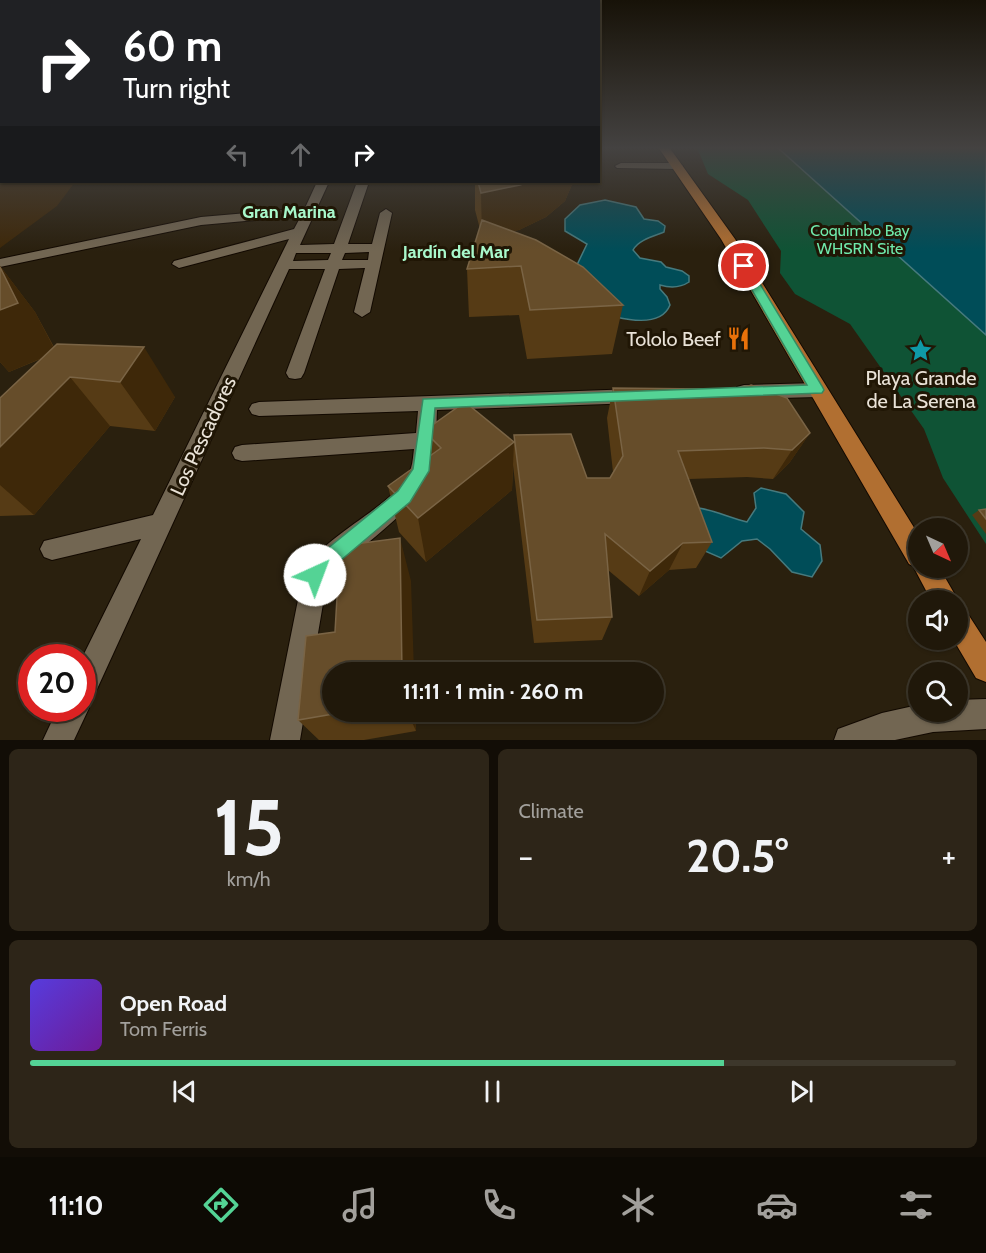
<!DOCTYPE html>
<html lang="en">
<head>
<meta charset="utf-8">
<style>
	:root { --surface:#20180a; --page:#2d2518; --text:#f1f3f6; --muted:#a2a09c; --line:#3d372b; --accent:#54d395 }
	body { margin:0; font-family:Cabin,sans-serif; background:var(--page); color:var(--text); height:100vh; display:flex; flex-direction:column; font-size:22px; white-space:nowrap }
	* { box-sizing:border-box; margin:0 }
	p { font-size:20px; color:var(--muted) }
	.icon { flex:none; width:33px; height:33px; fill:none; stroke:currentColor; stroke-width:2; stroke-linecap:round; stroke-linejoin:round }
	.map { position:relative; height:740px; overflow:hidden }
	.side { display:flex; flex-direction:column; gap:9px; padding:9px; background:#120d06; flex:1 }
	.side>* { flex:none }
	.hud { position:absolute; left:0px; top:0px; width:600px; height:183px; box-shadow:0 2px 4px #0004,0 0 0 2px var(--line); background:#202124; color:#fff; overflow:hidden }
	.needle { width:39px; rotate:136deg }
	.tools { position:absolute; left:908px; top:518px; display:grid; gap:12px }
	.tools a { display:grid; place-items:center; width:60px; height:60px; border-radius:50%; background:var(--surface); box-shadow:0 2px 4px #0004,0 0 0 2px var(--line); font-size:30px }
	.speed { position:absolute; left:18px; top:644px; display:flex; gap:12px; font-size:30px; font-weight:700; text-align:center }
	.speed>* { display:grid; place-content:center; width:78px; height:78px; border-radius:50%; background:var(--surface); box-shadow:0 2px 4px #0004,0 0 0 2px var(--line); line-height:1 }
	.speed .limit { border:9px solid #d22; background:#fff; color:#111 }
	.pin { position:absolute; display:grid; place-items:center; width:51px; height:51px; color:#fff; margin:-26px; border:3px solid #fff; border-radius:50%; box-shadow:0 2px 6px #0007 }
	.me { position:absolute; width:66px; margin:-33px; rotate:43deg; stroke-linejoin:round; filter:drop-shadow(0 0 4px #0008) }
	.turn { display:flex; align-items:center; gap:21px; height:126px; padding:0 24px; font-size:27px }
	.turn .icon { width:78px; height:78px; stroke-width:2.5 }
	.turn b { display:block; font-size:42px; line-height:51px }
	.lanes { display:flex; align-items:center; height:57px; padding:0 24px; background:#0003; justify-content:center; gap:30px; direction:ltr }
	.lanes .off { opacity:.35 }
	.big { font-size:45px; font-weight:700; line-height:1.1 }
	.side .card { flex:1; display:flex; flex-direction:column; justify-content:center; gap:9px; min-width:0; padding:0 21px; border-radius:9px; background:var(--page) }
	.side .dial { align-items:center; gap:0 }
	.dial b { font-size:78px; line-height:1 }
	.song { display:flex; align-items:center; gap:18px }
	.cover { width:72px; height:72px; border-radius:9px; background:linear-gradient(135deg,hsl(250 70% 55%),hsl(280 70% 35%)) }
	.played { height:6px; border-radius:3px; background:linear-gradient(90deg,var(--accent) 75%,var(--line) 75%) }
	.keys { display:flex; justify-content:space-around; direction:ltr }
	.heat { display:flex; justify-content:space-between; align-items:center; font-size:33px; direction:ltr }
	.side .tiles { flex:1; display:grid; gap:9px; grid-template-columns:1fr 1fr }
	.card:last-child { grid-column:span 2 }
	.trip { position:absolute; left:322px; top:662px; width:342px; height:60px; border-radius:30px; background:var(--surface); box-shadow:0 2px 4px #0004,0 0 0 2px var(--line); font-weight:700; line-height:60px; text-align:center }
	.dock { display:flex; height:96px; justify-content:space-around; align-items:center; background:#0d0a04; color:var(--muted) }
	.dock .icon { width:42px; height:42px }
	.dock .selected { color:var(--accent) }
	.dock b { font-size:27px; color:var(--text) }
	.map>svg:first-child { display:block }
	.green { fill:#0f5335 }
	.water { fill:#004d58; stroke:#467a7e; stroke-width:1.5 }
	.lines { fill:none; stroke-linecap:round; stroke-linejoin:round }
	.minor-casing { stroke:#120900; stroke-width:2 }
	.major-casing { stroke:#120900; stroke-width:2 }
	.minor { fill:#726652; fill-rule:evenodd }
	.major { fill:#b16f31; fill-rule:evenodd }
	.wall { fill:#563b15 }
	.shaded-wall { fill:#3e2809 }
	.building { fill:#664d2a; stroke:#7a6445; stroke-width:1.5 }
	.route { fill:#54d395; stroke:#378961; stroke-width:1.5 }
	.labels { text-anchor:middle; stroke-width:6; stroke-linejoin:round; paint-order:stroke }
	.far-park-label { font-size:16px; fill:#6feaac; stroke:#201605 }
	.far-neighbourhood-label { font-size:18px; font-weight:bold; fill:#a8f8cb; stroke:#201605 }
	.poi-label { font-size:20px; fill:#e9e2d7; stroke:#201605; text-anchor:end }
	.street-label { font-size:20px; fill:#e9e2d7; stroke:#201605 }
</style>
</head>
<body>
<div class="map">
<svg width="986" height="740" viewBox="0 0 986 740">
	<rect width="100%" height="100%" fill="#2a200e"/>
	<!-- green -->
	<path class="green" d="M694,147H868L986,232V544L943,478L924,429L850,324L795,294L780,273L781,251L748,200L708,174L698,150Z"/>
	<!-- water -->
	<path class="water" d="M777,147H986V335Z
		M605,200L636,207L644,219L658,221L665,226L664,232C654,236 638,240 633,250L640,258L661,262L666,267L682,271L689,276V282C680,288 670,288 660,285V289L667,297L670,305C662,325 633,321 616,317L576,267L587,244L565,231V219L580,205Z
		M761,488L786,494L804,512L801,529L820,545L822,561L812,577L792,572L770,549L757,539L742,541L721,558L698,548L685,520L699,508C716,511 731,518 747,522L756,508L754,493Z"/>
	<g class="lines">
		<defs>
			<path id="minor" d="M621,163H677L683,166L677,169L617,168L615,166Z
				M317,182H329L300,245L334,244L357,182H369L348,244H372L380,213L386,209L392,213L370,312L362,317L354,312L365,268L339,269L304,373L301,378L295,379L289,378L286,373L325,269H289L92,700L86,703L89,708L74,740H43L58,708H82V658L141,539L52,560L44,557L40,549L44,541L153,515L289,239L179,268L172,264L174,261L294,229L301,216L201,225L0,267V259L201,217L305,208ZM369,252L368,260H342L345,253ZM296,253H331L328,260L293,261Z
				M817,383L824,385L826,390L824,395L817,397L744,399L737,397L735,392L737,387L744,385Z
				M635,389L642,391L644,396L642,401L635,403L437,410C436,429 437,452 432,470C421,509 354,549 327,580L300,740H270L303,575C321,533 398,507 411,468C413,462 413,455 414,449L242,461L235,459L232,453L235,447L242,445L416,433L418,411L259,416L252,414L249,409L252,404L259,402Z
				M986,699V729L933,732L895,740H834L838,729L882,713L918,705V711H957V700Z"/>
			<path id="major" d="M658,147H669L735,239L918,534V567H939L958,600L957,602V600H931L913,566L909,564L721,239Z
				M957,607L966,611L986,642V682L976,678L953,639H957Z"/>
		</defs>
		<!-- minor casing -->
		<use href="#minor" class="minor-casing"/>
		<!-- major casing -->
		<use href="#major" class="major-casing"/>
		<!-- minor -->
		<use href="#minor" class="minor"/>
		<!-- major -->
		<use href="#major" class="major"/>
	</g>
	<!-- wall -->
	<path class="wall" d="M475,182H573L565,201L546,217L519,230L513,231L623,305L612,354L527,359L519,315L469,317L467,269L480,229L475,210Z
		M0,266L35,312L54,347L175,397L155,431L110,426L34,515L0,516V398L43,358L9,372L0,362Z
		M613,388L810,433L790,462L773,479L747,477L689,479L712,542L696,568L669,570L639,596L608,570L612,617L602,640L534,643L513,465L514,435L587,478H610L613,472L607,418Z
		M424,431L514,442L512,490L426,562L399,532L388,486L428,458Z
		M986,509V534L972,515L979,510Z
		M411,581L333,711H415L416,731L364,740H319L298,720L335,632Z"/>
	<!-- shaded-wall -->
	<path class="shaded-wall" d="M2,180V182H75L57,206L0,248V181Z
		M529,182H573L565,201L546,217L519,230L482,238L481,193Z
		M0,266L35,312L56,352L9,372L0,362Z
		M144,347L175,397L155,431L120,382Z
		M70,377L110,426L34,515L0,485V447Z
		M810,433L790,462L773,479L792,450Z
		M514,442L512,490L426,562L418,518Z
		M400,538L411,581L414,672H402Z
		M683,543L669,570L639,596L650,571Z
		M407,711H415L416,731Z"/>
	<!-- building -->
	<path class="building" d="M2,154V180L0,181V155Z
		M478,182H529L520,185L481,193Z
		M482,220L536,240L583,267L623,305L530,310L521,266L467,269Z
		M0,267L18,303L0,310Z
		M57,344L144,347L120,382L70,377L0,447V398Z
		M751,385L787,398L810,433L792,450L764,448L678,451L712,542L683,543L650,571L605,534L612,617L537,620L514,435L571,434L587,478H610L623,456L613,388L704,389L734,392Z
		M465,402L514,442L418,518L388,486L441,448L424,431Z
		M986,509V519L979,510Z
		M400,538L402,672H333V711H351L298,720L306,636L335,632L340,546Z"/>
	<!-- sky -->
	<linearGradient id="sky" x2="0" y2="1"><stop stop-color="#171208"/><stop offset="0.59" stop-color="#444241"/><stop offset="1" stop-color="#444241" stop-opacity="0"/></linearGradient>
	<rect width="986" height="251" fill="url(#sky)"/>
	<!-- route -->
	<path class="route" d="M744,263L749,266L822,386L824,390L822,393L435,408L429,471L410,502L340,561L321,582L315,584L308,582L305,575L308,569L327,549L398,491L413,469L423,399L807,385L738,266Z"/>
	<!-- icons -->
	<defs>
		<symbol id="restaurant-bare" viewBox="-9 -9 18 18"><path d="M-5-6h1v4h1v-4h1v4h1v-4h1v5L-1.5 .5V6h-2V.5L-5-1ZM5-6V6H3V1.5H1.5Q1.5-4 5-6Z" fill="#e8710a" stroke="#201605" stroke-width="2.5" paint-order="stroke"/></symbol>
		<symbol id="sight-bare" viewBox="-9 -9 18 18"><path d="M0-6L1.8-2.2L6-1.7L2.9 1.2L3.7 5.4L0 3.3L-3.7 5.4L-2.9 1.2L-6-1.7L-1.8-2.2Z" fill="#0f9aa8" stroke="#201605" stroke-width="2.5" paint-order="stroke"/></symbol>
	</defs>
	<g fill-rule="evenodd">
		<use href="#restaurant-bare" x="722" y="322" width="33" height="33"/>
		<use href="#sight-bare" x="904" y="334" width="33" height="33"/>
	</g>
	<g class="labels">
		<!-- far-park labels -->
		<g class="far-park-label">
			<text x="860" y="236">Coquimbo Bay<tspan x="860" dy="18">WHSRN Site</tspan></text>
		</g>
		<!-- far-neighbourhood labels -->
		<g class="far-neighbourhood-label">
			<text x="289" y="218">Gran Marina</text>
			<text x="456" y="258">Jardín del Mar</text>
		</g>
		<!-- poi labels -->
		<g class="poi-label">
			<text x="721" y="346">Tololo Beef</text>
			<text x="921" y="385" text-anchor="middle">Playa Grande<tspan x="921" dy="23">de La Serena</tspan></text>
		</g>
		<!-- street labels -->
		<g class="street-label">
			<text transform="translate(203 436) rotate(-65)" y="7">Los Pescadores</text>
		</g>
	</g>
</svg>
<div class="tools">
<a><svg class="needle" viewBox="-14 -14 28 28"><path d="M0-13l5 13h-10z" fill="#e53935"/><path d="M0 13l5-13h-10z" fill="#a2a09c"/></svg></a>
<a><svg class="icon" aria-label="sound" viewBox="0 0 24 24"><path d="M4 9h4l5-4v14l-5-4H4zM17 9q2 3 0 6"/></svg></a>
<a><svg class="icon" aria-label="search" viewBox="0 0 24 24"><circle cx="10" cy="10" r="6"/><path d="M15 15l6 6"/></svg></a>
</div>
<div class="speed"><div class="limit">20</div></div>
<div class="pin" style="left:744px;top:266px;background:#d93025"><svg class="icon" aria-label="arrive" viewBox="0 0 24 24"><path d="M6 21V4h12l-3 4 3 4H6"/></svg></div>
<svg class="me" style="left:315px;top:575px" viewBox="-20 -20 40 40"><circle r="19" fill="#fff"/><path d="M0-13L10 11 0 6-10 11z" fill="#54d395"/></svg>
<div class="trip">11:11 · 1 min · 260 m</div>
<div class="hud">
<div class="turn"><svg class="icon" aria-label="right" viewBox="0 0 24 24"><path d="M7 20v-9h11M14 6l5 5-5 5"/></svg><div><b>60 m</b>Turn right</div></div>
<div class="lanes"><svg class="icon off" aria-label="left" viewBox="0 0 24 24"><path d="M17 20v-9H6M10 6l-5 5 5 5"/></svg><svg class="icon off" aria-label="ahead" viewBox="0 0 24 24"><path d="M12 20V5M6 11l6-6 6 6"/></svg><svg class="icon" aria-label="right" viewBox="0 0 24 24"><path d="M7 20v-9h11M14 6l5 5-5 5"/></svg></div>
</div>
</div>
<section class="side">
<div class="tiles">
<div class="card dial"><b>15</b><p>km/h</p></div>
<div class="card"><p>Climate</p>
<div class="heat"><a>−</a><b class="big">20.5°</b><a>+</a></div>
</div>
<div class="card">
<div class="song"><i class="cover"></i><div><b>Open Road</b><p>Tom Ferris</p></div></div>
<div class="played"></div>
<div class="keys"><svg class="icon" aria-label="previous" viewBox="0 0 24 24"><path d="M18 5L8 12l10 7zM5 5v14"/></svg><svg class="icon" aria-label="pause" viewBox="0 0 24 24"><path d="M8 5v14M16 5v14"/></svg><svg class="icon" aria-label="next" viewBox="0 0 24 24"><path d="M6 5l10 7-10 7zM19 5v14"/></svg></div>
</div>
</div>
</section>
<nav class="dock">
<b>11:10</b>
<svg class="icon selected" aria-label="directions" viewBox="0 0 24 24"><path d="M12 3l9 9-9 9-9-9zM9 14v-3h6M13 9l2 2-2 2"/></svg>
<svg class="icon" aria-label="music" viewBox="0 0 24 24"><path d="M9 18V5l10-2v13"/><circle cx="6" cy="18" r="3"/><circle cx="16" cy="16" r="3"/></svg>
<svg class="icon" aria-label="phone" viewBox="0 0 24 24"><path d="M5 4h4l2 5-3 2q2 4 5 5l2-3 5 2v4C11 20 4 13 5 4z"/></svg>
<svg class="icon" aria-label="climate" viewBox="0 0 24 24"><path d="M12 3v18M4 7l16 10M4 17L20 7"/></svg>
<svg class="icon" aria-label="car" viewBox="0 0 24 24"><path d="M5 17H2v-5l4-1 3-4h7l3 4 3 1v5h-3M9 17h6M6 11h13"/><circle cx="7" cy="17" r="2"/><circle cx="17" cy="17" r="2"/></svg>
<svg class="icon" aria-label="filters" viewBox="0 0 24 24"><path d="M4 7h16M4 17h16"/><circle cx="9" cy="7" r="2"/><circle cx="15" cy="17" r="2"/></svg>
</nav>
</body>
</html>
